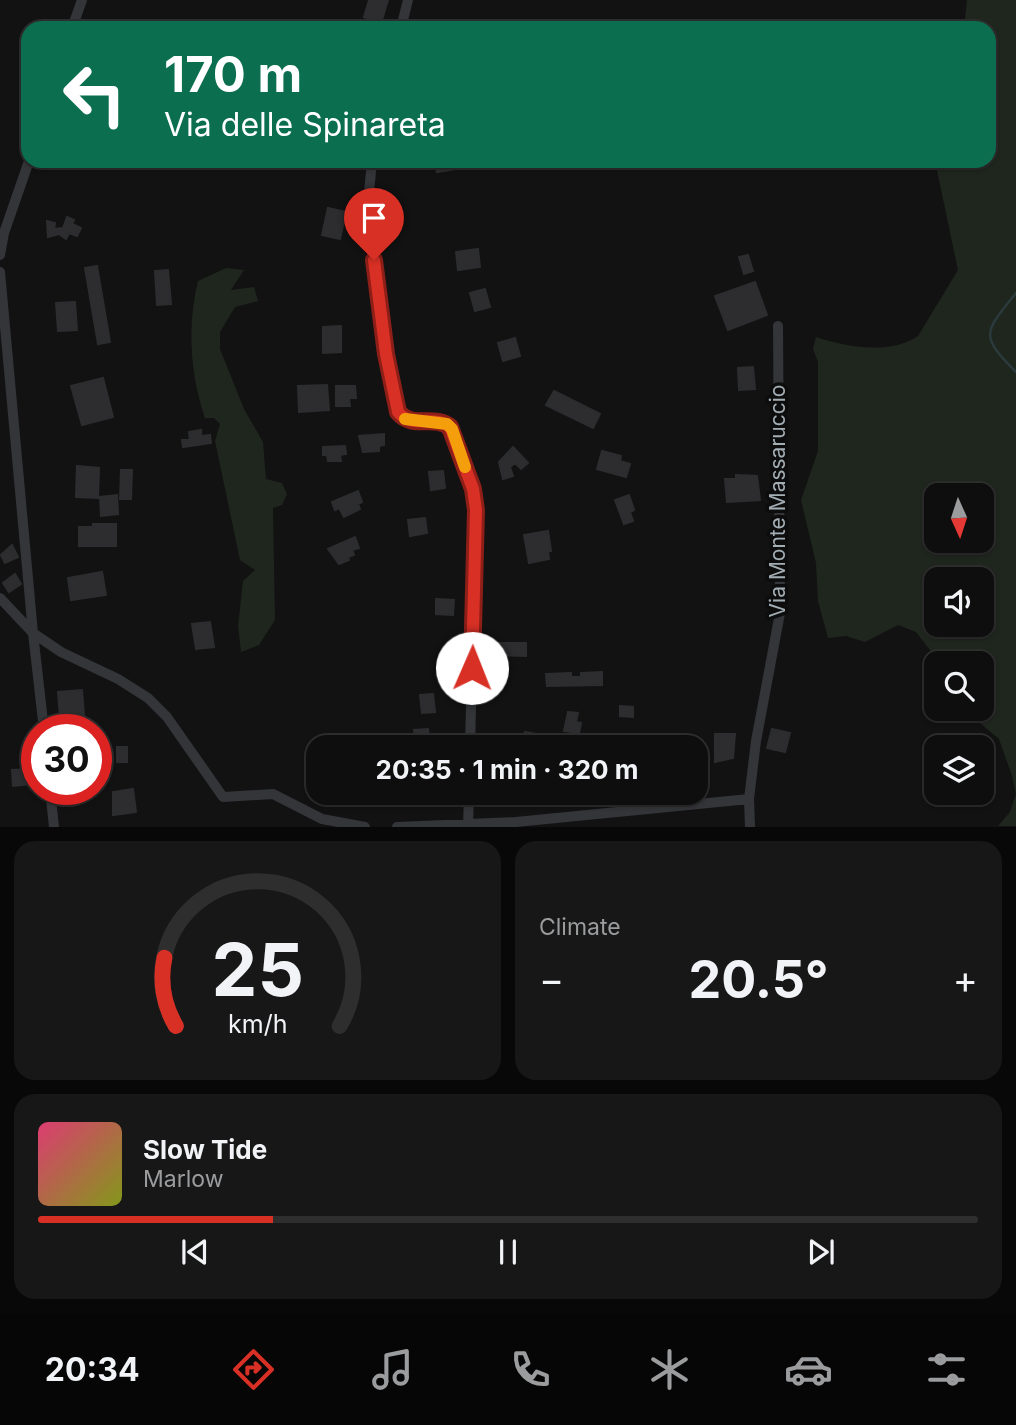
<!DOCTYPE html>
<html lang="en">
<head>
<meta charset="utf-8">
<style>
	:root { --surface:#0e0e0e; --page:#171717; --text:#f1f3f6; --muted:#9b9c9e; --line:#2e2e2e; --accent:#d93025 }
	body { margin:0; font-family:Inter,sans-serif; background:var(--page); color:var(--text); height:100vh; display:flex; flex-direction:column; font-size:26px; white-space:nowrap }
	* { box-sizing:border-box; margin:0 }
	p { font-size:23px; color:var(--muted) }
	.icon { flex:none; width:38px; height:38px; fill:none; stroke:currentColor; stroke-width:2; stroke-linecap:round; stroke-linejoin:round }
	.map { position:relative; height:827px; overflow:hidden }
	.panel { display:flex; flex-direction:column; gap:14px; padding:14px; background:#080808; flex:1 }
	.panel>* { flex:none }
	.guide { position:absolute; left:21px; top:21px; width:975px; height:147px; border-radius:21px; box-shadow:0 2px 5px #0004,0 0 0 2px var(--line); background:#0b6e4f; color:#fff; overflow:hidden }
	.needle { width:46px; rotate:177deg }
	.controls { position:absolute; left:924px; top:483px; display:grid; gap:14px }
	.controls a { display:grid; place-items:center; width:70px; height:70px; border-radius:14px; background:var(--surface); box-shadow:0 2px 5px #0004,0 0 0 2px var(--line); font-size:35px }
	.speed { position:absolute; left:21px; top:714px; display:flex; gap:14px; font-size:35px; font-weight:700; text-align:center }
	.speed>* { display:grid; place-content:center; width:91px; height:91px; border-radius:50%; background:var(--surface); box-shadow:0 2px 5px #0004,0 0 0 2px var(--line); line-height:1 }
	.speed .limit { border:10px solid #d22; background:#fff; color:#111 }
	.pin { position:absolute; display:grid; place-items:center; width:60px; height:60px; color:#fff; margin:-72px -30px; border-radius:50% 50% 50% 0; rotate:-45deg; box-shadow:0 0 7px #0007 }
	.pin .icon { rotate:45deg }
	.me { position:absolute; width:77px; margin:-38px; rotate:1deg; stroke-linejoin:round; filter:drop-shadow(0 0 5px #0008) }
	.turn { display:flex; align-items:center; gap:24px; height:147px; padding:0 28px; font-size:32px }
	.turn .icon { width:91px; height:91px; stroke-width:2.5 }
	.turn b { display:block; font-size:49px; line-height:60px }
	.big { font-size:52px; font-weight:700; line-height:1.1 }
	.panel .widget { flex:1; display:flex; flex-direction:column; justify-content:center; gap:10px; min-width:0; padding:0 24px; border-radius:21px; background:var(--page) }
	.panel .dial { align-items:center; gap:0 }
	.dial svg { height:182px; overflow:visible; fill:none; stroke:var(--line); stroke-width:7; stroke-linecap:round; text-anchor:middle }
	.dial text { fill:var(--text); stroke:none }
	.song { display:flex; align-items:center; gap:21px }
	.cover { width:84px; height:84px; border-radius:10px; background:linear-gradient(135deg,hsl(340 70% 55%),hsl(70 70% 35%)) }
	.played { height:7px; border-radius:4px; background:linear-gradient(90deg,var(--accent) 25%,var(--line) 25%) }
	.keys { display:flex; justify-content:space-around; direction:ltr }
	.heat { display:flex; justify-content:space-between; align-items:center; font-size:38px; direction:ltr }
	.panel .tiles { flex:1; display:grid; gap:14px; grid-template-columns:1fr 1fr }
	.widget:last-child { grid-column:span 2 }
	.trip { position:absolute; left:306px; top:735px; width:402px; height:70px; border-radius:21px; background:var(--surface); box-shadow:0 2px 5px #0004,0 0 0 2px var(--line); font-weight:700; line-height:70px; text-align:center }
	.menu { display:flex; height:112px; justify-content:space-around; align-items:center; background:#060606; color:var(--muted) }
	.menu .icon { width:49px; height:49px }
	.menu .active { color:var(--accent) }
	.menu b { font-size:32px; color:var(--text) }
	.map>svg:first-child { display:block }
	.green { fill:#1f261e; fill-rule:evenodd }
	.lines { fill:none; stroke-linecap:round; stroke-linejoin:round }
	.stream { stroke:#2b3a3c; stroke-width:2.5 }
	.building { fill:#2d2d2f; stroke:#2c2d2f; stroke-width:2 }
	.minor { stroke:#333538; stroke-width:10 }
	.route-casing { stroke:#8d1f18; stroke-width:18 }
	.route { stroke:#d93025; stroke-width:12 }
	.slow { stroke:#f59e0b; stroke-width:12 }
	.labels { text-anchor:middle; stroke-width:7; stroke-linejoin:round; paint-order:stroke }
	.street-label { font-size:21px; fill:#a3adb4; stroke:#0d0d0e }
</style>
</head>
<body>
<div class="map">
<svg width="1016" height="827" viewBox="0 0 1016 827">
	<rect width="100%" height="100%" fill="#121213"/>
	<!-- green -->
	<path class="green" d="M967,0H1016V826H998L1010,812L1016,794L1012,776L999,739L963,709H982V663H940L916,632L898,625L865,642L846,636L828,638L818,601L816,563L801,500L818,451V362L813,349L816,337C845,347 891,355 918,336L958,270L935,161H989V28H964ZM936,495H982V541H936ZM936,579H982V625H936Z
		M226,268L244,270L231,290L254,287L258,301L235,307L220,332V349L244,409L263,442L266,479L282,483L287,494L282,505L273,508L275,620L259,645L241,652L238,626L243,581L255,570L240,560L215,441L220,424L214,418H205C190,374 187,325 198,281Z"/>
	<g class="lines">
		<!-- stream -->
		<path class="stream" d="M1016,293C984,333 979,335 1016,372"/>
	</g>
	<!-- building -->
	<path class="building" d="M369,0H388L381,23L364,17Z
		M435,161H474L475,166L437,172Z
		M328,208L346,212L340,239L322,235Z
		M67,217L74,220L72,224L81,228L77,236L69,233L66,239L59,234L48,237L47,221L55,223L54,229L63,228Z
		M478,249L480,267L458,270L456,252Z
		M748,255L753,271L744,274L739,257Z
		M97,266L110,342L98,344L85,268Z
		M168,270L171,304L157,305L155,271Z
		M755,282L767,315L728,330L715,296Z
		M485,289L490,307L475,311L470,293Z
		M75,302L77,330L58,331L56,303Z
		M341,326V352L323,353V327Z
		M515,338L520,356L503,361L498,343Z
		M753,367L755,389L739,390L738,368Z
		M103,378L113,417L82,425L71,386Z
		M327,385L329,410L299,412L298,386Z
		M336,386H355L356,398H349L350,406H336Z
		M554,391L600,414L593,428L546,405Z
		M201,430V436L210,435L211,443L183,447L182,440H190L189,432Z
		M384,434V445L379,446V451L363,452L359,436Z
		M345,446L346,454L340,455L341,461H328L327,455H323V447Z
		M513,447L528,463L521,469L515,463L510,467L513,476L503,479L499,462Z
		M602,451L621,456L620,461L630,464L626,477L597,469Z
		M77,466L99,468L98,498L76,497Z
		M121,470H132L131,499H120Z
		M443,471L445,488L431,490L429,472Z
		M736,475L757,476L760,500L727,502L725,479H736Z
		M358,491L362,502L358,504L360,509L344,517L339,508L335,510L332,502Z
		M117,495L118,514L101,516L100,497Z
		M629,495L634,510L630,512L633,521L624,524L615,500Z
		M425,518L427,533L410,536L408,520Z
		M93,524H116V546H79V527H93Z
		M548,531L551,551H548L549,559L529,563L524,535Z
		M355,537L359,548L352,550L354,555L348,557L349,560L339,564L328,549Z
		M12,545L18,557L5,563L1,555Z
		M102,572L106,595L71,600L68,578Z
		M15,574L21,584L9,592L3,583Z
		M436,599L454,600L453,615L436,614Z
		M210,622L214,647L196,649L192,624Z
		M490,643H526V656L490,655Z
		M602,672V685L547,686L546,674L571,673V677H581V673Z
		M82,690L84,716L60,718L58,692Z
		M433,694L435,712L422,713L420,695Z
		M620,706L633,707V717L620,716Z
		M568,712L578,713L576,722L581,723L579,733L564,731Z
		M91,723L92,728L96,727L99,744L104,743L107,758L100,760L96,730H87L85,724Z
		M428,729L430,746L416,747L414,730Z
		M772,729L790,733L785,752L767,748Z
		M525,732L542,735L541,742L533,740L532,747H522Z
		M337,734H349L350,747H337Z
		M715,734H735L733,758L715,762Z
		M117,747H127V762H117Z
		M30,769L31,784L13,786L12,770Z
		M97,769H107V782H97Z
		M133,789L136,812L113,815V792Z
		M365,793H378L380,802L366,804Z"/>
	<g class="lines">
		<!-- minor -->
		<path class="minor" d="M72,28L82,0
			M401,28L408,0
			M372,161L367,213L396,406L407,420L438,421L450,427L473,489L476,510L470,747
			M0,255L4,233L29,161
			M0,272L33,633L61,652L118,679L148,698L167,717L223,797L273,794L322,819L365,827
			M0,598L33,633L44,730
			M50,789L54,827
			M749,799L756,741L780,613L778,326
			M397,827L516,822L749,799L750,827
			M468,827L469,793"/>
	</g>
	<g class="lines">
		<defs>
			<path id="route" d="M374,260L386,354L398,412C413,430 434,414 450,427L473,489L476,510L472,668"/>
		</defs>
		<!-- route casing -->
		<use href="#route" class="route-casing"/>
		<!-- route -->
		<use href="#route" class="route"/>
		<!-- slow -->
		<path class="slow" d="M405,419L447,424L452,429L465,467"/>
	</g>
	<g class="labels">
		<!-- street labels -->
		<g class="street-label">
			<text transform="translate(778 501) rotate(-90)" y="7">Via Monte Massaruccio</text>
		</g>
	</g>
</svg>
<div class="controls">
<a><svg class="needle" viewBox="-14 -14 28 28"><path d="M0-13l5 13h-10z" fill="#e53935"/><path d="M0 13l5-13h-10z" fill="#9b9c9e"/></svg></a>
<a><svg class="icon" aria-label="sound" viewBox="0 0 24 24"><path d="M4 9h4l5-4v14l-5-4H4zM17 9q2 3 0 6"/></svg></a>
<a><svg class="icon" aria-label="search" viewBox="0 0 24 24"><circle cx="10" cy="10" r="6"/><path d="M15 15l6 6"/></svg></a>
<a><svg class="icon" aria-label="layers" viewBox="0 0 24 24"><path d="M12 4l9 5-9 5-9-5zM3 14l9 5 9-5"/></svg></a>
</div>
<div class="speed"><div class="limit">30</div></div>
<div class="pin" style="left:374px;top:260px;background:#d93025"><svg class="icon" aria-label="arrive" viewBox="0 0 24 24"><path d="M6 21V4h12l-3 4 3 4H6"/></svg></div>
<svg class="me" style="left:472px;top:668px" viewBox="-20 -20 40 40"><circle r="19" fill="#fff"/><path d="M0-13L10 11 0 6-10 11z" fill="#d93025"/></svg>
<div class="trip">20:35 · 1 min · 320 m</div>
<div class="guide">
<div class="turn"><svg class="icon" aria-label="left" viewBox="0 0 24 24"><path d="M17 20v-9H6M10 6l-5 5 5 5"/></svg><div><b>170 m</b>Via delle Spinareta</div></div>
</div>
</div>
<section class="panel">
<div class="tiles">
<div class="widget dial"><svg viewBox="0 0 100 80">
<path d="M14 69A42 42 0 1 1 86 69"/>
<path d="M14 69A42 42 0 0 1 9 39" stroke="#d93025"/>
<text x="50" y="56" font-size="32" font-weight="700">25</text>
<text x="50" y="72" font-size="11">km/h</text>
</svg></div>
<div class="widget"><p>Climate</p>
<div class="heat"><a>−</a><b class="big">20.5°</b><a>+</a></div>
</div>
<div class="widget">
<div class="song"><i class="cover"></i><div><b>Slow Tide</b><p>Marlow</p></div></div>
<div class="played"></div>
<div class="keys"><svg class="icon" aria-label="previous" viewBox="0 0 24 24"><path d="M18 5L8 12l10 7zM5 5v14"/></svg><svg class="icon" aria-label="pause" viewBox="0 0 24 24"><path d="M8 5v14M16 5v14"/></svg><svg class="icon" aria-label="next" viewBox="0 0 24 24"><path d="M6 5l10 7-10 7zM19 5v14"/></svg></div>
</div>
</div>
</section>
<nav class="menu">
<b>20:34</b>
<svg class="icon active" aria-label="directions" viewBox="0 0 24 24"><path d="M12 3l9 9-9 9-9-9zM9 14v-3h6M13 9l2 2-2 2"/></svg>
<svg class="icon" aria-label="music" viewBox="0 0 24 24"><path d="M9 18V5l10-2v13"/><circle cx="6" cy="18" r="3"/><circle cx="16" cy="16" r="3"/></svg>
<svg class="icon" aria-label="phone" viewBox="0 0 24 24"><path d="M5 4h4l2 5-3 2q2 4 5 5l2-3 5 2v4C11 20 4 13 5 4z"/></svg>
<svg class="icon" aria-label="climate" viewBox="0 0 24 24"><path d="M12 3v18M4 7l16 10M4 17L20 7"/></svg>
<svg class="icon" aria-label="car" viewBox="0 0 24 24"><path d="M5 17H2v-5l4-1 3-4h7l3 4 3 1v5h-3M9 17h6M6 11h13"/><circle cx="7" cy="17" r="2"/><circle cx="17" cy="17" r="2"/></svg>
<svg class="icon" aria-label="filters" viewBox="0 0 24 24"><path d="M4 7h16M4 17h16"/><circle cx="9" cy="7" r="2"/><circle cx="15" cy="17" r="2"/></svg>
</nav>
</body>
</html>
